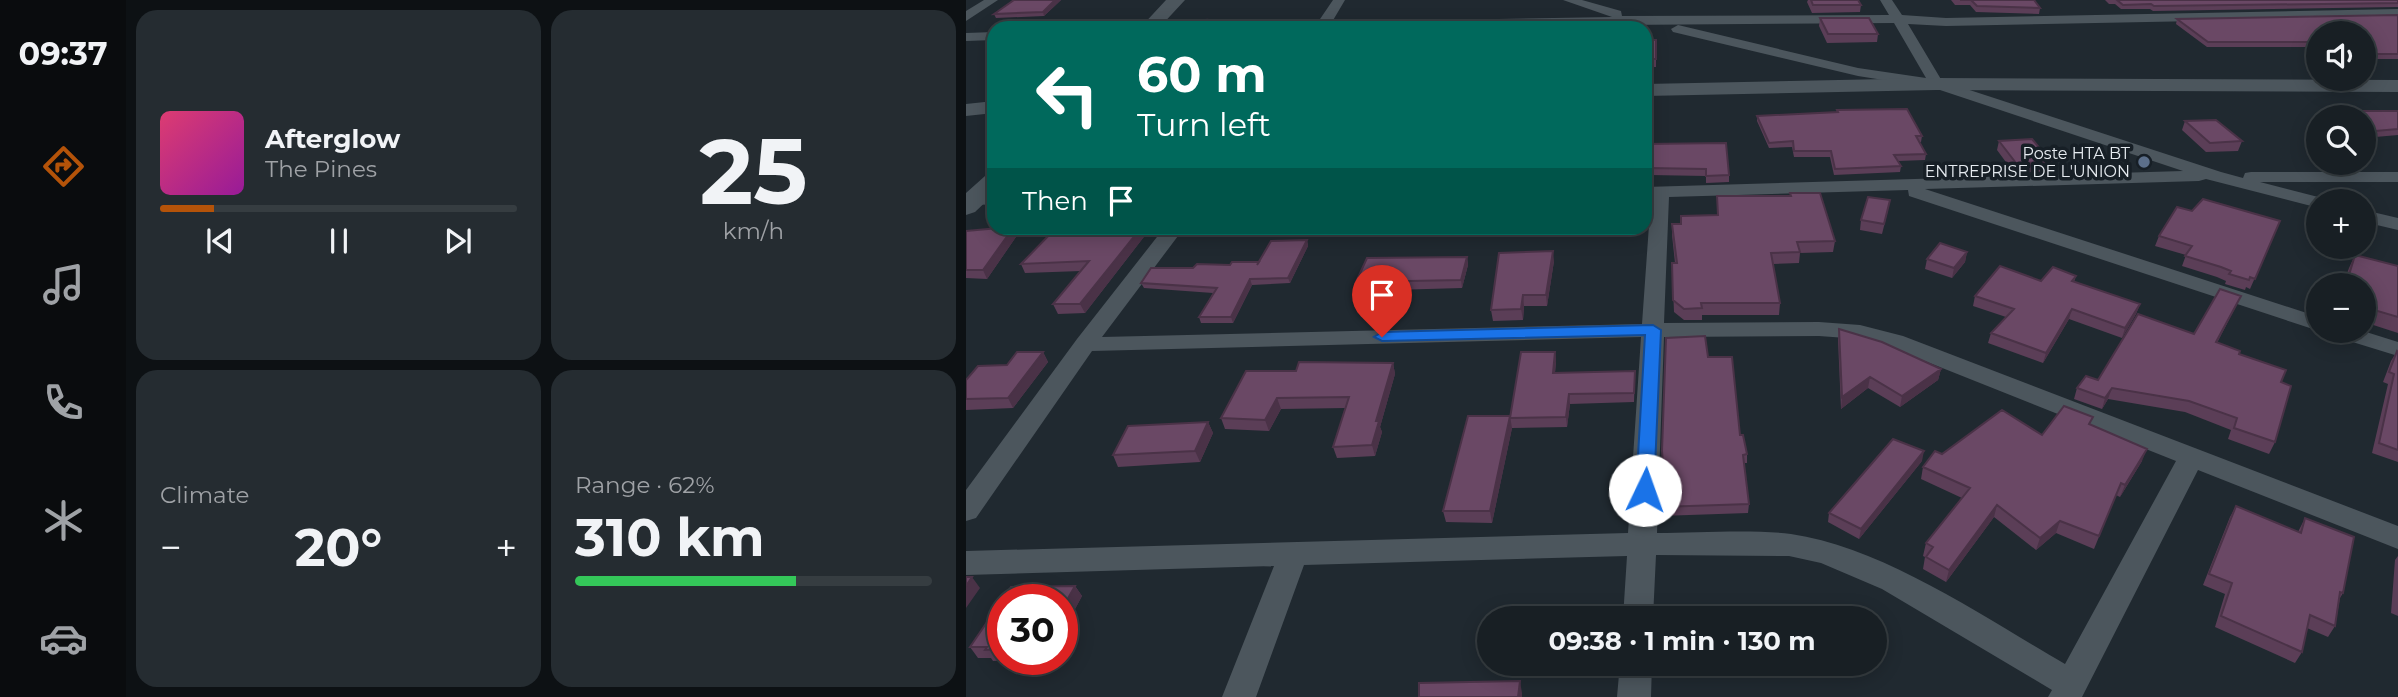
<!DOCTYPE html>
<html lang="en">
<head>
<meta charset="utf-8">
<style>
	:root { --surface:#181f24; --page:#252c31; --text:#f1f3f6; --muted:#9fa2a6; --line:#363d41; --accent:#b45309 }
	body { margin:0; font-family:Montserrat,sans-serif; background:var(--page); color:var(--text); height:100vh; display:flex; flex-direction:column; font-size:26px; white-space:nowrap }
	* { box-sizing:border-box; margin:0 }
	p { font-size:23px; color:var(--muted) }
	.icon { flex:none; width:38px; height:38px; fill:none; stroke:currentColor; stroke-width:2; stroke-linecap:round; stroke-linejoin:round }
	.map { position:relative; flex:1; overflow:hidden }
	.sheet { display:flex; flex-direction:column; gap:10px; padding:10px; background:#0d1114; width:840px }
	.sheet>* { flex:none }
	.hud { position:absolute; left:21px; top:21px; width:665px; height:214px; border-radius:21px; box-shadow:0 4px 18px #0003,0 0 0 2px var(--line); background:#00695c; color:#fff; overflow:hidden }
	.tools { position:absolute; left:1340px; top:21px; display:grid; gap:14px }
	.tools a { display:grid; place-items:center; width:70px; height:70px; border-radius:50%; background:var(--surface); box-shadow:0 4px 18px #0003,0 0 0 2px var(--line); font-size:35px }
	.speed { position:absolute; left:21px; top:584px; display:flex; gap:14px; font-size:35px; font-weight:700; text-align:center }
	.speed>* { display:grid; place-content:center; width:91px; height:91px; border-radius:50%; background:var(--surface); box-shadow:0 4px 18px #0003,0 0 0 2px var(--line); line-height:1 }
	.speed .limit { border:10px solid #d22; background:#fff; color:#111 }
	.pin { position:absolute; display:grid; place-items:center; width:60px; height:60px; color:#fff; margin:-72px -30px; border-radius:50% 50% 50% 0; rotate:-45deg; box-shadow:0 0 7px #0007 }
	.pin .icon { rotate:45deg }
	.me { position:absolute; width:77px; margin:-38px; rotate:3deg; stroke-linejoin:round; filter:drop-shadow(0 0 5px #0008) }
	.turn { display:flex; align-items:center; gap:24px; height:147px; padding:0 35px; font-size:32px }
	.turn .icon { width:91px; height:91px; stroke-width:2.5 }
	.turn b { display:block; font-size:49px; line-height:60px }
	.then { display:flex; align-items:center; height:66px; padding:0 35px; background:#0003; gap:14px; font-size:26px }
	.big { font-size:52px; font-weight:700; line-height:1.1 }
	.sheet .tile { flex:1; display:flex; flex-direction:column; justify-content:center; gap:10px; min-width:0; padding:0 24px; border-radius:21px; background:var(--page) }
	.sheet .dial { align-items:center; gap:0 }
	.dial b { font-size:91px; line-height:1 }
	.song { display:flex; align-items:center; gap:21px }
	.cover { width:84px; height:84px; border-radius:10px; background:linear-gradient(135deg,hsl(340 70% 55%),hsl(300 70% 35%)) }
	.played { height:7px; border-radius:4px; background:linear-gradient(90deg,var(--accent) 15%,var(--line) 15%) }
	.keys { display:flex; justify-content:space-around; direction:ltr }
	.heat { display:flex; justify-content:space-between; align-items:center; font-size:38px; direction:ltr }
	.charge { height:10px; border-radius:5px; background:linear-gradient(90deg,#34c759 62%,var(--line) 0) }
	.sheet .tiles { flex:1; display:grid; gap:10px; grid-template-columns:repeat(2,1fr) }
	.trip { position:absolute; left:511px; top:606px; width:410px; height:70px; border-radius:35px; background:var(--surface); box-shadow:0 4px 18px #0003,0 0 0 2px var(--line); font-weight:700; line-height:70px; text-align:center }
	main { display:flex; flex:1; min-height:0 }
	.menu { display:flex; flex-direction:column; width:126px; justify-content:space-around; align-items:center; background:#0a0c0e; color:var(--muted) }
	.menu .icon { width:49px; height:49px }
	.menu .current { color:var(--accent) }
	.menu b { font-size:32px; color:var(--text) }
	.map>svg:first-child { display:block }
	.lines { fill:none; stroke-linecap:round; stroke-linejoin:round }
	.street { fill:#4c565d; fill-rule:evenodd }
	.secondary { fill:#4c565d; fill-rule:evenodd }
	.wall { fill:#5b3e57 }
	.shaded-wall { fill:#4a3247 }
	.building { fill:#6a4865; stroke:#4a3247; stroke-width:2 }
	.route { fill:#1a73e8; stroke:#114b97; stroke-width:2 }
	.service-dot { fill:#5c6f8a; stroke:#171f26; stroke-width:2.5 }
	.labels { text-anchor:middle; stroke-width:7; stroke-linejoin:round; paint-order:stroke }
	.far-poi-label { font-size:16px; fill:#e6ebf0; stroke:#171f26; text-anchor:end }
</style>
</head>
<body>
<main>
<nav class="menu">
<b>09:37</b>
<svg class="icon current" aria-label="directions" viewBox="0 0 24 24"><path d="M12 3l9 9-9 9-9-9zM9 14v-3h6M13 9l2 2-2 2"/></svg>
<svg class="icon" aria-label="music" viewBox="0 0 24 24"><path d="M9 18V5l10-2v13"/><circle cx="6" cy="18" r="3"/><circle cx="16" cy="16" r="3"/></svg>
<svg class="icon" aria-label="phone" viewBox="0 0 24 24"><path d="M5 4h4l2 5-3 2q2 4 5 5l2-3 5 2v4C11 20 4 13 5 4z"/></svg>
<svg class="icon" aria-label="climate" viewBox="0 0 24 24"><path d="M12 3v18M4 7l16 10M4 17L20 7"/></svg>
<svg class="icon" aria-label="car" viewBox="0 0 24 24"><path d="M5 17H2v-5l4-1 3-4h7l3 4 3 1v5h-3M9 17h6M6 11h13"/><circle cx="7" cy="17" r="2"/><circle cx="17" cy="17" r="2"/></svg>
</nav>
<section class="sheet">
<div class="tiles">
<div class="tile">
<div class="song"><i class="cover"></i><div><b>Afterglow</b><p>The Pines</p></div></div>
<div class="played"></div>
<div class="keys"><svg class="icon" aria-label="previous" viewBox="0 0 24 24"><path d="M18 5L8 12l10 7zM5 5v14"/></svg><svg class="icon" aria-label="pause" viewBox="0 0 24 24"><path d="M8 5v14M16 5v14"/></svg><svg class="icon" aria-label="next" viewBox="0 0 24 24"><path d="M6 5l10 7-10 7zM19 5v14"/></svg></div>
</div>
<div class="tile dial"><b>25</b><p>km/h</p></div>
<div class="tile"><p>Climate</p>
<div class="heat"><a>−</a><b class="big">20°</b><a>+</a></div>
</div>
<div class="tile"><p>Range · 62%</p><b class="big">310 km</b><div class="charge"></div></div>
</div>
</section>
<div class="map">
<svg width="1432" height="697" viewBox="0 0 1432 697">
	<rect width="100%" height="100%" fill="#202930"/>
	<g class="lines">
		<!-- street -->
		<path class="street" d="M18,0H32L0,21V11Z
			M367,0H379L366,22L646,17L597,0H616L655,11L656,16L923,15L914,0H926L936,15L980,18L1432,9V17L980,26L942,24L976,81L1255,172L1277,178L1279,173L1285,172H1432V182H1294L1360,199L1361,201H1353V208L1240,179L1233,181L959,189L1353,317V331L943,196L942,190L703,197L698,323L853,322L894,325L937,336L1432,526V549L1232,470L1116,697H1082L1086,690L916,589L855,563L823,556L690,555L687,618H657L661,556L338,565L290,697H256L308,566L0,575V551L662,533L675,337L126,351L10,518L0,521V490L111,339L198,228H218L136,337L676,324L685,197H679V187L1217,171L968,88L892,76L707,32L705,29L712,25L892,68L960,78L928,23L234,28L241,24L352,22ZM853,336L894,339L921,346L1210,461L1099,664C1019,618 917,547 825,534C785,529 731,533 691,533L698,337Z
			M28,32V40L0,41V33Z
			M8,195H28V205L2,204L0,198Z
			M1398,210L1432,218V230L1398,222Z
			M1364,331H1397L1432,342V356L1367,336Z
			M654,663H686L685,697H651Z"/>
		<!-- secondary -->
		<path class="secondary" d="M200,0H219L193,28H174Z
			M970,78L1432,80V92L970,90L679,96V84Z
			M28,101V113L0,116V104Z
			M28,174V194L9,212L0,215V193L19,176Z"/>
	</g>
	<!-- wall -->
	<path class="wall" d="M48,0H95L78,16L30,18L28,14Z
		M842,0H892L895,5L894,12L846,13L841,2Z
		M985,0H1068L1074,8L1073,14L1010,12L1004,5H989Z
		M1139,0H1432V7L1187,11L1184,9H1155L1149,4H1143Z
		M1432,15V59H1398V33H1353V51L1347,47H1241L1210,24L1211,19Z
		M854,18L912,34L911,42L861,43L853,26Z
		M679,40H690V67H679Z
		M871,110L956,136L955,142H953L960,154L959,160L932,161L935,166L934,172L868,175L864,157H828L826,147L803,148L791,121V116L870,113Z
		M1360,111H1432V135L1398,138V117H1358Z
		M1219,121L1276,141L1272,151L1240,152L1216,130Z
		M1033,141L1085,162L1083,171L1048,173L1031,150Z
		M679,144L763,175V182L740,183V176L684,175L683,184H679Z
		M824,193L869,241L867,252L834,253L833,263L807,264L814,303L813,315H736V320H718L708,312L706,263H709L706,235V224H715L751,215V196H824Z
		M922,210L916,234L894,230L895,220Z
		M1226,211L1314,221L1284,289L1280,287L1279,290L1259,284L1260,281L1251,277L1216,266L1220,255L1189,246L1193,236Z
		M33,228H48L52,234L21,279L0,278V231Z
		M90,228H183L184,229L119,313L92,314L87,304L115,271L59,273L55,264Z
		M607,228H665V234L637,235V233H608Z
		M341,240L342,246L324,283L286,285L267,323H235L233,317L247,293L178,288L175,283L227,268L264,265L293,262Z
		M1001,252L999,262L986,278L959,269L961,259Z
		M1389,255L1432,266V333L1398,322V285H1377L1383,268Z
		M501,257L502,265L496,288L392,291L390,282Z
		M588,261L581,306H558L557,320L527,321L525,310Z
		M1110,276L1108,282L1174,304L1170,314L1156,338L1103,319L1077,363L1022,343L1025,333L1040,317L1007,306L1009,296L1075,281Z
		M1270,306L1251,343L1273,354L1315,382L1309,442L1303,454L1262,439L1265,430L1219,412L1142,399L1136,409L1108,399L1111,388L1132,380L1228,334Z
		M873,329L975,369L972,380L934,407L902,388L875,409L872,340Z
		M1431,351L1432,352V462L1406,453L1422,384L1417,382L1425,361Z
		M77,352L82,362L47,408L0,410V380Z
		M589,352L590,361L589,373L669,371L668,402L604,404L601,427L546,428L526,523L480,522L477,511Z
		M742,357L774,435L781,454V463H778L783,504L782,513L694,516V507L698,487L696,451Z
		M427,363L429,374L414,427L416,432L409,456L371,458L367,447L380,408L315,409L303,431L259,429L255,418L330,371Z
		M242,422L247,433L234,462L152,467L147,455Z
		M1125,425L1176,461L1154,497L1150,495L1128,549L1090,533L1070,550L1028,517L980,582L957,569L959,557L957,556L960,543L996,498L955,479L957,467L976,454Z
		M956,461L893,539L862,522L863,513Z
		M1270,506L1332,532L1339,518L1377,593L1374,598L1369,626L1362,637L1341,628L1336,652L1329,663L1249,627L1259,594L1237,585L1264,517Z
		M1432,556V616L1425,613L1429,560Z
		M109,586L116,596L96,633V600H37V660H63L27,661L25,658H12L4,647L45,587Z"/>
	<!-- shaded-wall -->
	<path class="shaded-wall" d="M89,0H95L78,16L77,12Z
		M240,20L242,28H233Z
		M47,228H48L52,234L21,279L17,270Z
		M175,228H183L184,229L119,313L114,304Z
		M341,240L342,246L324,283L322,278Z
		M587,251L588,261L581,306L580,295Z
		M1001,252L999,262L986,278L988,268Z
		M501,257L502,265L496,288L495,280Z
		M284,279L286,285L267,323L265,317Z
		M557,295L558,306L557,320L555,309Z
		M1275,296L1270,306L1245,353L1250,342Z
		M1174,304L1170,314L1156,338L1159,328Z
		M1106,309L1103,319L1077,363L1080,353Z
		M77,352L82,362L47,408L42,398Z
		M589,352L590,361L588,383L587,373Z
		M427,363L429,374L414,427L416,432L409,456L406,445L410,421Z
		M975,369L972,380L934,407L936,396Z
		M904,377L902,388L875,409L876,397Z
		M1146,388L1142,399L1136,409L1139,398Z
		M603,394L604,404L601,427L600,417Z
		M311,398L315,409L303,431L299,420Z
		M544,416L546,428L526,523L524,511Z
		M242,422L247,433L234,462L229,451Z
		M1181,449L1176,461L1154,497L1159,485Z
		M958,451L956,461L893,539L895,529Z
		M1031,505L1028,517L980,582L983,570Z
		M1094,521L1090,533L1070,550L1074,538Z
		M6,577L14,588L0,608V586Z
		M109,586L116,596L96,633V609Z
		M554,681L556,693V697H552Z"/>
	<!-- building -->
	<path class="building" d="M48,0H89L77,12L28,14Z
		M845,0H892L895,5H847Z
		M994,0H1068L1074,8L1011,6L1005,0Z
		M1151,0H1432V3L1188,6L1185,4L1157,5Z
		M1432,15V54H1398V33H1353V45L1349,42H1242L1211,19Z
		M854,18H903L912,34H862Z
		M240,20L233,28H190L196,23Z
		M679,40H690V59H679Z
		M941,109L956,136H950L960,154L928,155L935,166L869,169L865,151H828L827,141L803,143L791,116L872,112L871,110Z
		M1360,111H1432V129L1398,132V117H1369Z
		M1250,120L1276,141L1244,143L1219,121Z
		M1066,139L1085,162L1050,163L1033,141Z
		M760,143L763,175L740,176V169L684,168L683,177H679V144Z
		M824,193H854L869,241L831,242L834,252L805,253L814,303H735L736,308L718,309L707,300L706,263H711L706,224H715V216L752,215L751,196H825Z
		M902,197L924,200L918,224L895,220Z
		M1237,199L1314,221L1289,279L1284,277L1283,280L1263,274L1265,271L1255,267L1219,256L1226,246L1193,236L1211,207L1226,211Z
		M33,228H47L17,270H0V231Z
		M90,228H175L114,304H87L123,261L55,264Z
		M341,240L322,278L284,279L265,317H233L251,288L175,283L185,268H227L231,264L264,265L266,262H293L291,265L305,241Z
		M974,243L1001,252L988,268L961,259Z
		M587,251L580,295H557L555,309L525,310L533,253Z
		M1389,255L1432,266V317L1398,307V285H1380Z
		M501,257L495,280L390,282L401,258Z
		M1034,266L1075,281L1087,267L1110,276L1106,281L1174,304L1159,328L1106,309L1080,353L1025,333L1048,309L1009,296Z
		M1254,289L1275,296L1250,342L1274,351L1273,354L1320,370L1315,382L1325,386L1309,442L1268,428L1271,418L1223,401L1146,388L1139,398L1111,388L1120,376L1132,380L1172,314L1228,334Z
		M873,329L916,342L975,369L936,396L904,377L876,397Z
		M739,336L742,357H766L774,435H777L781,454L777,455L783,504L694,507L695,486L699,487L696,451L700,338Z
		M1431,351L1432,352V450L1413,443L1428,374L1423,372Z
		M51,352H77L42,398L0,399V380L12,366L41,365Z
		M555,352H589L587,373L669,371L668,393L603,394L600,417L544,418Z
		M333,362L427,363L410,421H413L406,445L367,447L383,397L311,398L299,420L255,418L280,371H330Z
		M1098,406L1127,417L1123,424L1181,449L1159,485L1155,483L1133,536L1094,521L1074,538L1031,505L983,570L960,557L967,547L960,543L1004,488L957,467L969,451L976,454L1036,410L1076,435Z
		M502,416H544L524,511H477Z
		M242,422L229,451L147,455L162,426Z
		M927,439L958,451L895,529L863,513Z
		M1270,506L1335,533L1339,518L1388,537L1377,593L1374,592L1369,626L1344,615L1336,652L1255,616L1266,583L1243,574Z
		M0,577H6L0,586Z
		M109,586L96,609V600H37V649L19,650L21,647H4L45,587Z
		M554,681L552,697H453V683Z"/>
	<!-- route -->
	<path class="route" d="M687,325L695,330L688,490L686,495H672L670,490L679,335L416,341L408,337L416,332Z"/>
	<!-- markers -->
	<circle class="service-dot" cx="1178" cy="162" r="7"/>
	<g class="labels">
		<!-- far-poi labels -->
		<g class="far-poi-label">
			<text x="1164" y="159">Poste HTA BT<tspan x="1164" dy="18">ENTREPRISE DE L'UNION</tspan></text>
		</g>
	</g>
</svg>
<div class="tools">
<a><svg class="icon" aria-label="sound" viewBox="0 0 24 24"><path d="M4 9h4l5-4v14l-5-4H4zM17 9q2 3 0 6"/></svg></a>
<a><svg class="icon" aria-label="search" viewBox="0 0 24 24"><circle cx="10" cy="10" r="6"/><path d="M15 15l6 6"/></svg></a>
<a>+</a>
<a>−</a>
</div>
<div class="speed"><div class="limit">30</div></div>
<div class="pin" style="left:416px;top:337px;background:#d93025"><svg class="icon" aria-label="arrive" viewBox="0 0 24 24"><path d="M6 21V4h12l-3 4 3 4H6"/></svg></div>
<svg class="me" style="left:679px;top:490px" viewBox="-20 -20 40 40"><circle r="19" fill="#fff"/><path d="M0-13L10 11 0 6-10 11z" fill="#1a73e8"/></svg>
<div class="trip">09:38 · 1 min · 130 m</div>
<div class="hud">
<div class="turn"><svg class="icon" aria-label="left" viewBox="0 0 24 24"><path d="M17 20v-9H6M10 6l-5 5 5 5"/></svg><div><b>60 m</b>Turn left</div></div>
<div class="then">Then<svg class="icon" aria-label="arrive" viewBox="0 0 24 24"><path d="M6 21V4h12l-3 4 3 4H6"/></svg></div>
</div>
</div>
</main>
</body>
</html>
